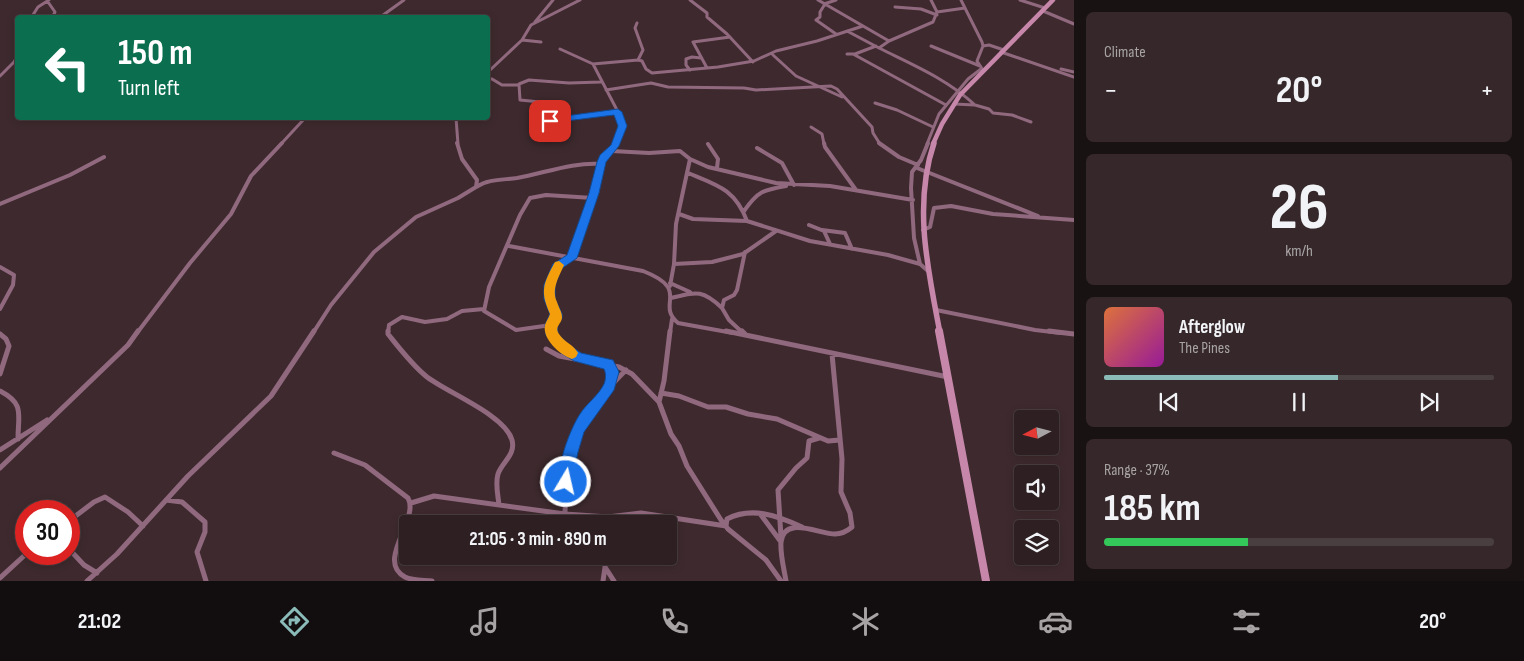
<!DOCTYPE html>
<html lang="en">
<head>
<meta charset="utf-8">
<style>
	:root { --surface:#2e2022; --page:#36282a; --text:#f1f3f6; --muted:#a7a3a5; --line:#493e40; --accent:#8bbbb9 }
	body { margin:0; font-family:"Sofia Sans Condensed",sans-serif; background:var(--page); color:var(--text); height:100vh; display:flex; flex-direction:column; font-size:19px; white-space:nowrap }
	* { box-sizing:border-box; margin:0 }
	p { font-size:16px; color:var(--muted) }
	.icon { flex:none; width:28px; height:28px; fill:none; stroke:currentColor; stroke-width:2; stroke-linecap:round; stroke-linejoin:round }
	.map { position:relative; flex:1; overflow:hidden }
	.panel { display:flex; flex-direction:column; gap:12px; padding:12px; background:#191213; width:450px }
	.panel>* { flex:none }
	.banner { position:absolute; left:15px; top:15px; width:475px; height:105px; border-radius:5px; box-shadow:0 2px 8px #0003,0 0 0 1px var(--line); background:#0b6e4f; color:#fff; overflow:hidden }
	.needle { width:32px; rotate:263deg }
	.fabs { position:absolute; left:1014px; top:410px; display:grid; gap:10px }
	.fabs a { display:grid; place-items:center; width:45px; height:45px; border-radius:5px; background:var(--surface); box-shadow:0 2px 8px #0003,0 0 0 1px var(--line); font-size:25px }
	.speed { position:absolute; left:15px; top:500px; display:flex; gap:10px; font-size:25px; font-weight:700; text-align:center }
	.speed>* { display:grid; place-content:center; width:65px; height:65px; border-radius:50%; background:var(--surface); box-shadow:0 2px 8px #0003,0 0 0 1px var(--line); line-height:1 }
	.speed .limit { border:8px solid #d22; background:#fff; color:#111 }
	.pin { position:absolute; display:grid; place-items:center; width:42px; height:42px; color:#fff; margin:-21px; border-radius:10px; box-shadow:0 2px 8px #0006 }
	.me { position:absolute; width:55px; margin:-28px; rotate:9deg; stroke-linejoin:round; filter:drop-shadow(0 0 4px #0008) }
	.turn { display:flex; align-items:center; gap:18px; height:105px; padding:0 20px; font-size:22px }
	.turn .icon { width:65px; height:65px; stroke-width:2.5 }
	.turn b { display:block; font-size:35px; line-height:42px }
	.big { font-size:38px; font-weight:700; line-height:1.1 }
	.panel .card { flex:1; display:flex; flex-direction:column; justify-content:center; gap:8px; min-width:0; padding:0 18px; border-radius:8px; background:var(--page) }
	.panel .dial { align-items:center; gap:0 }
	.dial b { font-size:65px; line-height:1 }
	.song { display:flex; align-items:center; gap:15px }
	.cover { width:60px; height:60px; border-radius:8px; background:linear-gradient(135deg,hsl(20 70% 55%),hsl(300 70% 35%)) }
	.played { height:5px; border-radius:2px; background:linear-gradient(90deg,var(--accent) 60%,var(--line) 60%) }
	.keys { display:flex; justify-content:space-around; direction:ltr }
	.heat { display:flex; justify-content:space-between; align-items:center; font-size:28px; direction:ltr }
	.charge { height:8px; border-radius:4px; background:linear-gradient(90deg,#34c759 37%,var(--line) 0) }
	.trip { position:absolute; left:399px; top:515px; width:278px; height:50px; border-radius:5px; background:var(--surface); box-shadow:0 2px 8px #0003,0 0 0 1px var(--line); font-weight:700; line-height:50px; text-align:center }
	.tabs { display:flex; height:80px; justify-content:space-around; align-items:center; background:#120d0e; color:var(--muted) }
	.tabs .icon { width:35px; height:35px }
	.tabs .selected { color:var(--accent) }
	.tabs b { font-size:22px; color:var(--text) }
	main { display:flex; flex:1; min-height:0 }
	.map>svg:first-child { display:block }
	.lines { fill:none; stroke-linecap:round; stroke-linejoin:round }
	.minor-far2 { stroke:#91697f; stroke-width:3 }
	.minor-far1 { stroke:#91697f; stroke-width:4 }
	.minor { stroke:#91697f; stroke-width:5 }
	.secondary-far2 { stroke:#c787ab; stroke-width:4.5 }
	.secondary-far1 { stroke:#c787ab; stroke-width:5.5 }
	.secondary { stroke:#c787ab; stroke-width:8 }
	.route { fill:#1a73e8; stroke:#114b97 }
	.slow { fill:#f59e0b }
</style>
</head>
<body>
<main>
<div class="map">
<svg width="1074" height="581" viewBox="0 0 1074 581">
	<rect width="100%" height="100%" fill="#3e2a2e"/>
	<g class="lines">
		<!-- minor-far2 -->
		<path class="minor-far2" d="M690,0L707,13V17L727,34L753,62
			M818,0L889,41L879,48C913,65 947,79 975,105
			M961,0L982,42L983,46L977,61L983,70
			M1020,0L1045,8
			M48,2L55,12L52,18
			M824,4L836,0
			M825,4L820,12V17L816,20L836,34
			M895,7L921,9L937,15
			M1043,11L1074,24
			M937,12L965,8
			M31,18L38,7L49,0
			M379,18L404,0
			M535,22L553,0
			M847,31L879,48
			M18,38V44
			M889,41L933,22L937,12L931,0
			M541,42L522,40L531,25L580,0
			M931,46L980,66
			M983,46L989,45L1004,50
			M560,49L593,64
			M1001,52L1074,77
			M847,54H855L876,46
			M853,54L946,105
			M773,55L796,76L842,97
			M638,60L642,61L646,69L652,73L718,67L754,61L776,51L817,41L863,26
			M707,68L693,42L730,37
			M1061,69L1074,72
			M690,70L686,65V59L692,57L701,58
			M488,72L522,40
			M0,76L14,62L18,55
			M488,79H492L502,85H518
			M606,90L651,83L668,87L744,88L756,90L831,86L837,89L872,127L873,133L880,144
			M540,102L520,100L519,84L529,80L569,83L601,82
			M875,103L897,110L933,127
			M954,104L975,105L989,109L993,113L1012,115L1031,122
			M456,118L458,144
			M811,127L822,134L824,144
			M532,130L534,126L553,120L618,112
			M281,144L305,118
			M616,144L623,127L618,112L593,64L638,60L643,50L635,28L637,23
			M927,144L939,114L968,79L981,69"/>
		<!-- minor-far1 -->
		<path class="minor-far1" d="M824,143L825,147L856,190
			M879,143L899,157L918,165
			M928,143L921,160L912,172L911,188L914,238L920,264L928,271
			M708,144L718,159L717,168
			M757,148L782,163L794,185
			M612,151L649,153L680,151L690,159L708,167L776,183L830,186L913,200
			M917,168L1038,216
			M688,173C717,185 735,189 747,221
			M476,187C488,179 503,180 517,178C545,173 573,162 601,164
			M0,204L70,175L104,157
			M744,211C758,191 763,190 786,186
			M679,214L693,219L747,221L810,241L888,255L920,264
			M809,225L824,231L830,244
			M822,230L845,233L852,249
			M923,230L930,227L934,208L951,206L993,214L1074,220
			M509,246L643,271C692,290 655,304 678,323L733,333
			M570,257C556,267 545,282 550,300C552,305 555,310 556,315L551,325L516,330L484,311L489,287L520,215L530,198L546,195L593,198
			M572,257L593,198L601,162C604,154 613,151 617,143
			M674,264L712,262L743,254L776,231
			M0,267L14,275L13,285L0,309
			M670,283L690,292
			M670,286L674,264L676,224L690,159
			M671,298C696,292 702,289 722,308
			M936,310L1035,330L1061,333
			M551,325L552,333
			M137,333L190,263L231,214L251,176L282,143
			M313,333L331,305L374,252L416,217L458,198L476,187L477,180L462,159L457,143
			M388,333L389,325L402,317L425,322L447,319L462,311L484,309
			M670,333L672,319
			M743,333L729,320L722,308L724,300L734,295L737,290L745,252"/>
		<!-- minor -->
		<path class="minor" d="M388,331V334C400,349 412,365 427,377C448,393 505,415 512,440C516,455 502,462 498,474C495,484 498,495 499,505
			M551,331L559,344L577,357
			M726,331L948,377
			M742,331L746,335
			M1049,331L1074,334
			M0,334L6,339L9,346L0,374
			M546,349L559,356L619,367L632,374L659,402L671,434L679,446L687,466L721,520L728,529L766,560L781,581
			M608,364L612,372L610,384
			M0,391C25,404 18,414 18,439
			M661,393L679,396L708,407H726L748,414L777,419L828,441L840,440
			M659,402L664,381L670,331
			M0,450L47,420
			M334,453L365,465L408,498C420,519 375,561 405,577C413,581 424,580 432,581
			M0,468L128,345L138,331
			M166,500L182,502L205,522V532L197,552L206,581
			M411,503L434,496L565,514L608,517L641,513L726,526L727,519C752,506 778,516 802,527
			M565,514C566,448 578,417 626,370
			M761,515L781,542
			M69,521L94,502L105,497L128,512L143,526
			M781,537L778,490L796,468L807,458L809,441L819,438
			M69,549L84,565L97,573
			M605,556V567L614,581
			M0,578L26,554
			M87,581L117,554L188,476L271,396L314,331
			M603,581L605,567
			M786,581C784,569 780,554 781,542C784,515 819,534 835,534C842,534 846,532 852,527L850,513L841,492L842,459L832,354"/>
		<!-- secondary-far2 -->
		<path class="secondary-far2" d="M933,144L942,124L960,95L1053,0"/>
		<!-- secondary-far1 -->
		<path class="secondary-far1" d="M934,143C913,205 928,270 940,333"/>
		<!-- secondary -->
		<path class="secondary" d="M939,331L986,581"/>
	</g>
	<!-- route -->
	<path class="route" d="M618,109L622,112L627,126L619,146L606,162L599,193L577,258L561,269L555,285V299L562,314V318L557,326L558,334L569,345L581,353L613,360L619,372L614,390L584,432L578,452L571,487L566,489L561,487C554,471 570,429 580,414C586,404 599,395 604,384C606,379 606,373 604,369L574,361L561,353L546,335L545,325L550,314L544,299V285L553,264L567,255L589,193L597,162L600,155L611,145L618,126L614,115L550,123L545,121L550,118Z"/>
	<!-- slow -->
	<path class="slow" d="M559,261L564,265C559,277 551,289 557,302C558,306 562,312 562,317C562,324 554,326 559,334C564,342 574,345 578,353L576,357L572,359C560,355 542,339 545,325C546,321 549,318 550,314C540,291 543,284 555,262Z"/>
</svg>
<div class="fabs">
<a><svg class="needle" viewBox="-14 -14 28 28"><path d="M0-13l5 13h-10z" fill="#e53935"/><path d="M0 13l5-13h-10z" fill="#a7a3a5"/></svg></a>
<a><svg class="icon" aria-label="sound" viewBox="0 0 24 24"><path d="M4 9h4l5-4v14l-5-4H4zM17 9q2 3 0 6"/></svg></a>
<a><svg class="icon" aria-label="layers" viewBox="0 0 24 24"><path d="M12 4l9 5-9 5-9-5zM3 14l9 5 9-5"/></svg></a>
</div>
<div class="speed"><div class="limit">30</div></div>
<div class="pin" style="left:550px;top:121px;background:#d93025"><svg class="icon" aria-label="arrive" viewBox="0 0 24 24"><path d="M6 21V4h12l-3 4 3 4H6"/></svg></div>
<svg class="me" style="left:566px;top:482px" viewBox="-20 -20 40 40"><circle r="17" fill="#1a73e8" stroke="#fff" stroke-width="3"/><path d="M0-11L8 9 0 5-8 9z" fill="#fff"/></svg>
<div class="trip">21:05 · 3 min · 890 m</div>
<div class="banner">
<div class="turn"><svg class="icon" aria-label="left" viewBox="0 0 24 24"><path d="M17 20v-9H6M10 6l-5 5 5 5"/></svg><div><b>150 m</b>Turn left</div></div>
</div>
</div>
<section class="panel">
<div class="card"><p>Climate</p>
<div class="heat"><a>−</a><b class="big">20°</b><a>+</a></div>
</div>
<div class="card dial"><b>26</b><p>km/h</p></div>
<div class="card">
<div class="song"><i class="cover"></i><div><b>Afterglow</b><p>The Pines</p></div></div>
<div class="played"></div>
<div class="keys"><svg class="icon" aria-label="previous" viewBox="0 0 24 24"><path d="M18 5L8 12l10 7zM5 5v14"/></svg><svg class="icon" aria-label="pause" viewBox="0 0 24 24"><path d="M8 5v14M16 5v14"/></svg><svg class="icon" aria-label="next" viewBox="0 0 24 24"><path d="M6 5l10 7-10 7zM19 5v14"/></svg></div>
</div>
<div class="card"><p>Range · 37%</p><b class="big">185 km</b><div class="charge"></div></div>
</section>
</main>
<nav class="tabs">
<b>21:02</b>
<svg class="icon selected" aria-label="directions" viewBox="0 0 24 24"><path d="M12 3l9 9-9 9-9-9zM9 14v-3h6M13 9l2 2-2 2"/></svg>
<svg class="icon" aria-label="music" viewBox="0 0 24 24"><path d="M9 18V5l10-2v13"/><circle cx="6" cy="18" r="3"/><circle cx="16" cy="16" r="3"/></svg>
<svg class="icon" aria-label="phone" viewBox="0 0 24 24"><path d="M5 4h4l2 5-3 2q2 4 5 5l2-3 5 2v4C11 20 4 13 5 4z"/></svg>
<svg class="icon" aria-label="climate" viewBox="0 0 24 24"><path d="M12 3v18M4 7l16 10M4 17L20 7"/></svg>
<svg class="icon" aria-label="car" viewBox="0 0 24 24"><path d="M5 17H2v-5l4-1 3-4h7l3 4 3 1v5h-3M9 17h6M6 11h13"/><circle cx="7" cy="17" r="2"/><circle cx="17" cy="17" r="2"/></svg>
<svg class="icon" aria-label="filters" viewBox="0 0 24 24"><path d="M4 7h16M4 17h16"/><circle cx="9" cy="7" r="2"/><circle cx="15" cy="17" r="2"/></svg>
<b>20°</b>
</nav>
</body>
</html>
